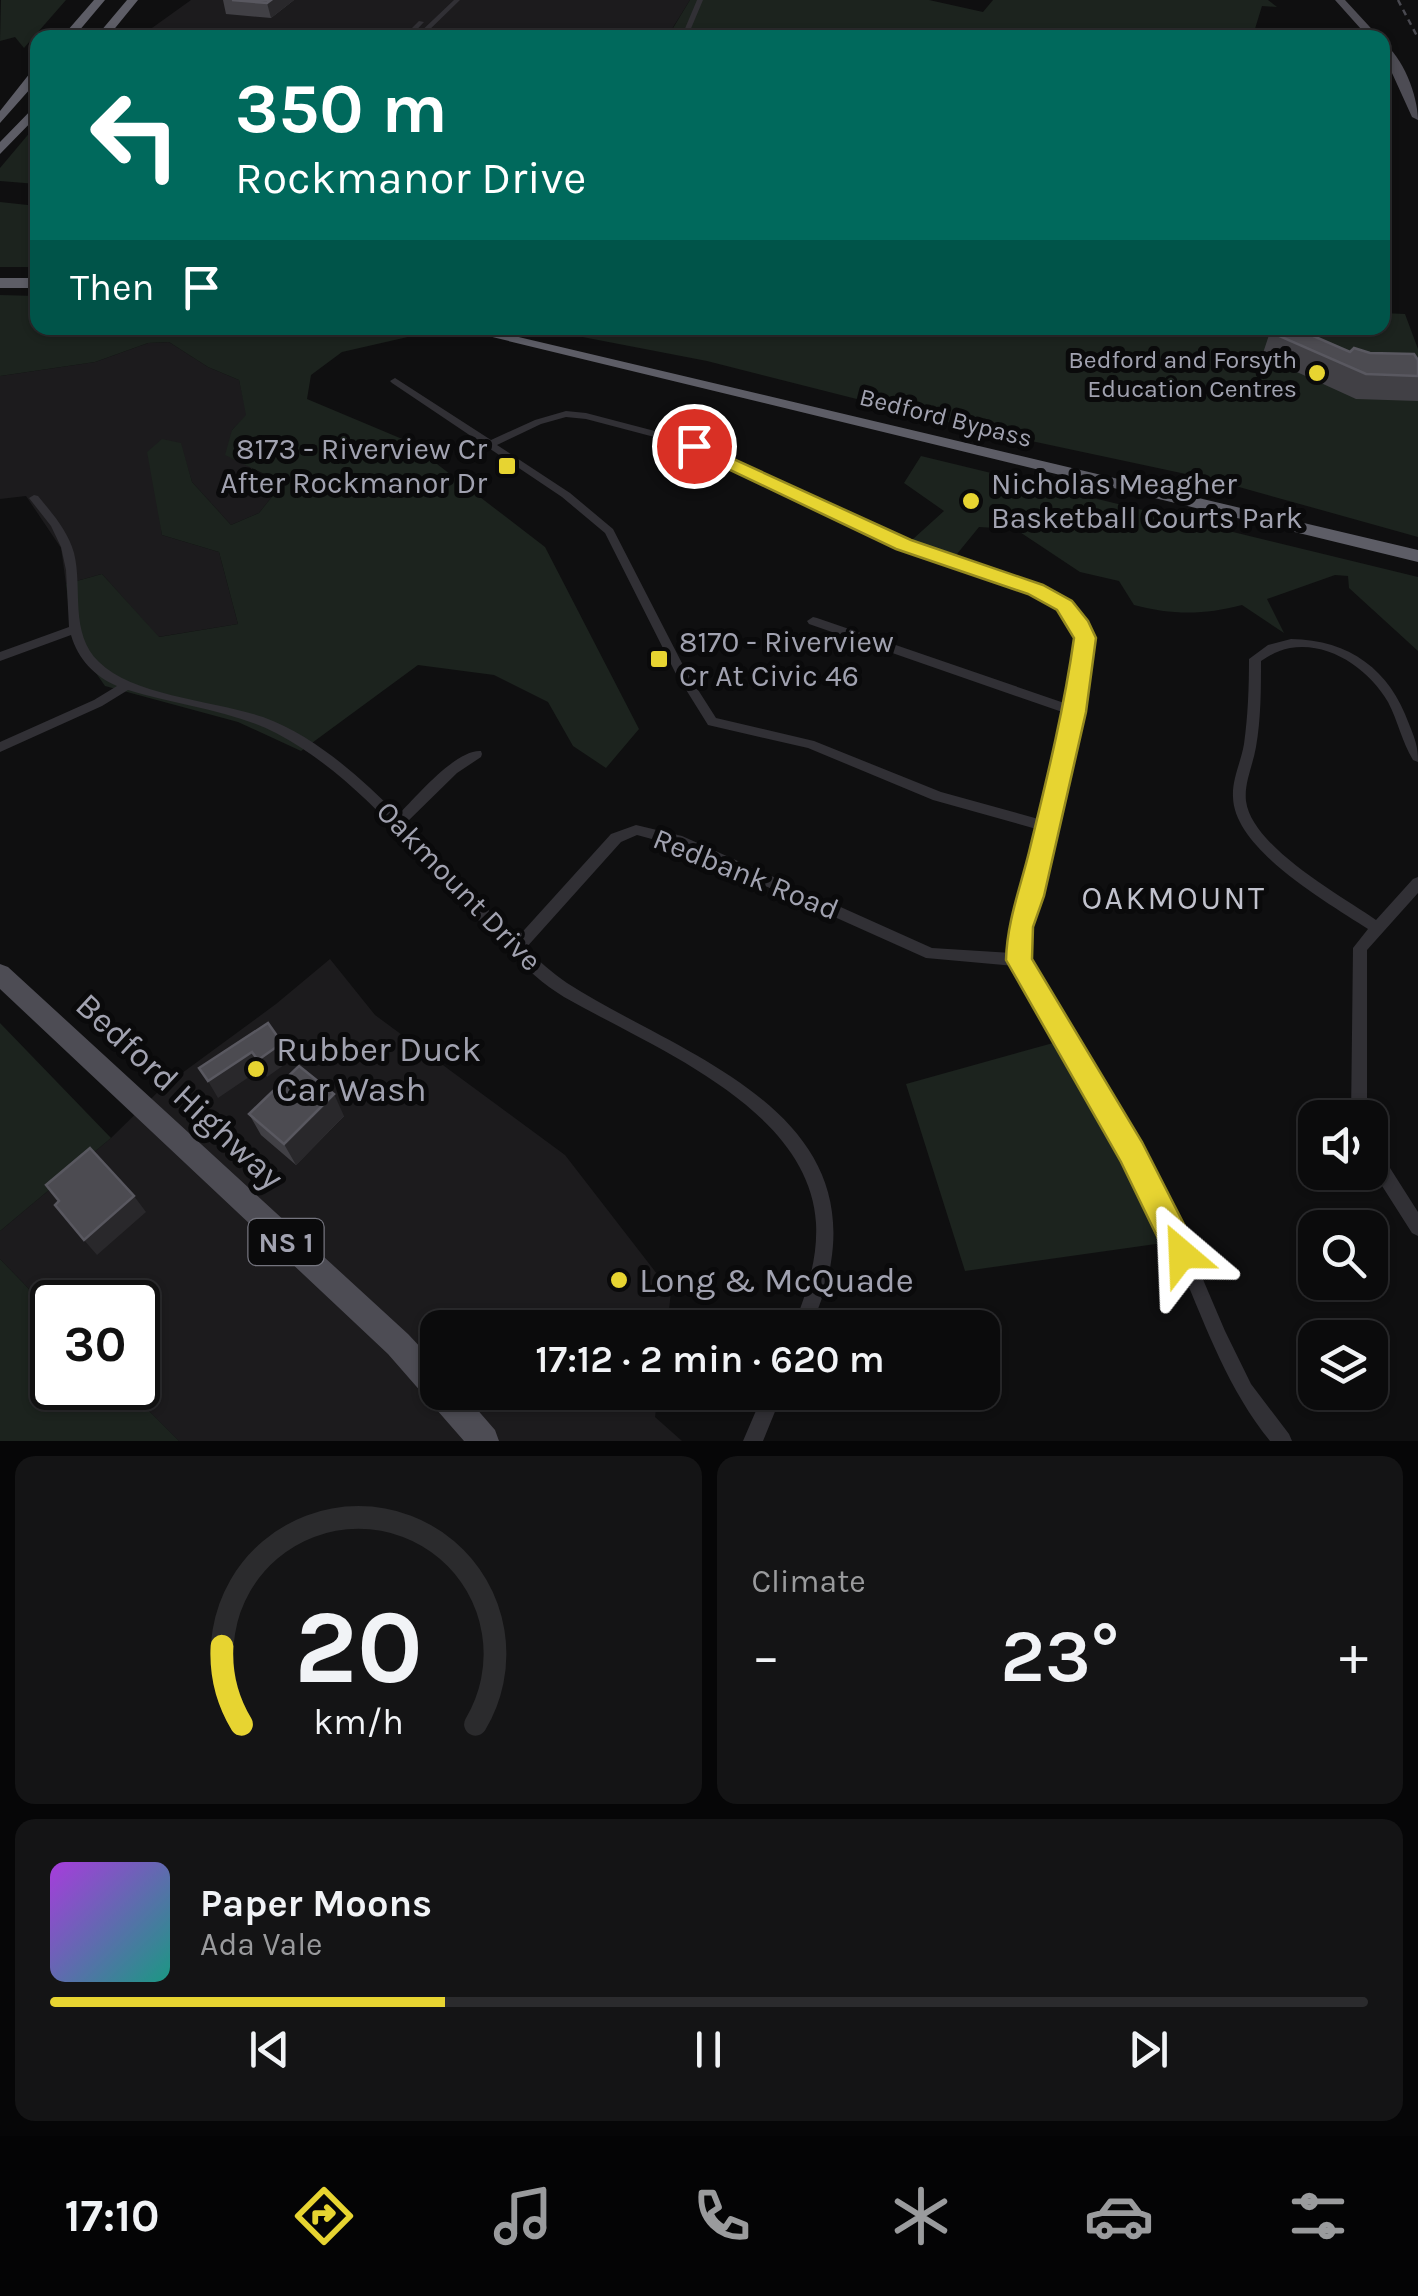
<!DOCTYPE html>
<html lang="en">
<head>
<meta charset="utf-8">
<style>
	:root { --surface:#0b0b0c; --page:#141415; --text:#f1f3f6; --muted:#9a9b9d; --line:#2b2b2d; --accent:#e7d431 }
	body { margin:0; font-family:Karla,sans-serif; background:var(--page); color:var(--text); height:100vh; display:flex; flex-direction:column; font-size:38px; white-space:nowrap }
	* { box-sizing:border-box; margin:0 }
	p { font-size:32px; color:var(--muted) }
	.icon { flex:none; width:55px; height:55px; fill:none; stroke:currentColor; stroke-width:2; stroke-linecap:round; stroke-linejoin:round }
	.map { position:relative; height:1441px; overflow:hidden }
	.panel { display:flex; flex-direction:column; gap:15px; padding:15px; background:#060607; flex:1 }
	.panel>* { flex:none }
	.banner { position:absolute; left:30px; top:30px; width:1360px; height:305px; border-radius:20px; box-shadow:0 2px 8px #0004,0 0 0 2px var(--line); background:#00695c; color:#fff; overflow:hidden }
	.fabs { position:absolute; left:1298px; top:1100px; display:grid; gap:20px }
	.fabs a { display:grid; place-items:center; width:90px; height:90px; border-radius:20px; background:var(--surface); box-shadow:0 2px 8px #0004,0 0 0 2px var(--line); font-size:50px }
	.speed { position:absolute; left:30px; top:1280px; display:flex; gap:20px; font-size:50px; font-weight:700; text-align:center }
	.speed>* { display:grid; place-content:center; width:130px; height:130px; border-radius:50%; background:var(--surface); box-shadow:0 2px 8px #0004,0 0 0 2px var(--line); line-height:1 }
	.speed .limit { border:5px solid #111; border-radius:15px; background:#fff; color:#111 }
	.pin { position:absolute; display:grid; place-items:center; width:85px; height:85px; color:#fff; margin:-42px; border:5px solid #fff; border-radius:50%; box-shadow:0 2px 10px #0007 }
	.me { position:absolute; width:110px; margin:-55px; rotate:334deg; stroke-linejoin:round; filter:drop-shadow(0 0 8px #0008) }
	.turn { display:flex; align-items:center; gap:35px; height:210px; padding:0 40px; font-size:45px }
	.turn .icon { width:130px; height:130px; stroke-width:2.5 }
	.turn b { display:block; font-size:70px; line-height:85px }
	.then { display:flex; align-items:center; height:95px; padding:0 40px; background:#0003; gap:20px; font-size:38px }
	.big { font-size:75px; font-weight:600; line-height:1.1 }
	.panel .widget { flex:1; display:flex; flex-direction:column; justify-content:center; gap:15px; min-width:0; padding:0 35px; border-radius:20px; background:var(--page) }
	.panel .dial { align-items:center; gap:0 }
	.dial svg { height:260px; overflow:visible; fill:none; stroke:var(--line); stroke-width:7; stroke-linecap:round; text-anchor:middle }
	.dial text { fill:var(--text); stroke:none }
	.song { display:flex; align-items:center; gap:30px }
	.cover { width:120px; height:120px; border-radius:15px; background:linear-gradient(135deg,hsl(280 70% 55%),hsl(170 70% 35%)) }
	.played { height:10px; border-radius:5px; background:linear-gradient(90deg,var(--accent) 30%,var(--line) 30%) }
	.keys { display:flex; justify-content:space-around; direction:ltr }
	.heat { display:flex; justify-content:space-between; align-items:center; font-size:55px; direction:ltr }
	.panel .tiles { flex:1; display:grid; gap:15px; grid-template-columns:1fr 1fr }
	.widget:last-child { grid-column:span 2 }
	.trip { position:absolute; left:420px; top:1310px; width:580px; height:100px; border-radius:20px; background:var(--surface); box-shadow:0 2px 8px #0004,0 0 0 2px var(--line); font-weight:600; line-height:100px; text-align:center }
	.tab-bar { display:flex; height:160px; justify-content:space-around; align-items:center; background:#040405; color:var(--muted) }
	.tab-bar .icon { width:70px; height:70px }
	.tab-bar .active { color:var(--accent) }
	.tab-bar b { font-size:45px; color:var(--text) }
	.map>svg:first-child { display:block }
	.built { fill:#1c1b1d }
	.green { fill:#1c231e }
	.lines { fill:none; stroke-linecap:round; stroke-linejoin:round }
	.street { fill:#313035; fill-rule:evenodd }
	.primary { fill:#4d4c54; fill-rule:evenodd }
	.highway { fill:#5d5d66; fill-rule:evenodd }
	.rail { stroke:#494950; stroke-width:2.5; stroke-dasharray:6 5; stroke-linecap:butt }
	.wall { fill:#414045 }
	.shaded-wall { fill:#29282b }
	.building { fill:#4c4b51; stroke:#595860; stroke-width:2.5 }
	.route { fill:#e7d431; stroke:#968a20; stroke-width:2.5 }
	.poi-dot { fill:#e7d431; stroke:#0a0a0b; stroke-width:4 }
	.labels { text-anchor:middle; stroke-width:10; stroke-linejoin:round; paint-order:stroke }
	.far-poi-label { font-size:25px; fill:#a1a2b0; stroke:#0a0a0b; text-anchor:end }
	.far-street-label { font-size:25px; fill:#a1a2b0; stroke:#0a0a0b }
	.shield { fill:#0a0a0b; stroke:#74747e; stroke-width:2.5 }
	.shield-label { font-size:28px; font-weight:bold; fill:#a1a2b0 }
	.poi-label { font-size:30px; fill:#a1a2b0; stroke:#0a0a0b; text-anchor:start }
	.street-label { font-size:30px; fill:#a1a2b0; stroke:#0a0a0b }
	.neighbourhood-label { font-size:32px; letter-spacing:2.5px; fill:#c1c2cd; stroke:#0a0a0b }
	.near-poi-label { font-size:35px; fill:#a1a2b0; stroke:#0a0a0b; text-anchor:start }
	.near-street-label { font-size:35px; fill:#a1a2b0; stroke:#0a0a0b }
</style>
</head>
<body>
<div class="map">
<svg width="1418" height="1441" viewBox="0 0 1418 1441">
	<rect width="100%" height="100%" fill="#0f0f10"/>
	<!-- built -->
	<path class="built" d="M191,0H690L667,37L138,38Z
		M169,342L208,367L239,380L247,415L232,430L254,472L283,483L259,513L231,525L192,482L180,443L158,505L162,535L219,552L238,624L158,637L102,574L66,584L61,548L26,496L0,499V376L95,362L148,343Z
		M330,959L375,1015L565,1155L671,1292L667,1327L438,1328V1392L658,1393L655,1417L682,1441H179L126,1388H138V1302H52V1313L0,1259V1231L111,1138L163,1087L276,1004Z"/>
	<!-- green -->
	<path class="green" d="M1,0H66L24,48L15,37L0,41Z
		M690,0H929L983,12L993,0H1268L1277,7L1262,6L1254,32L1306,37L667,38Z
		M37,124V184L0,181V168Z
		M0,202L37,206V267H0Z
		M0,295L37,296L38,328H389L412,336L342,352L311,375L307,399L407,441L545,547L639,729L606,768L573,746L548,702L494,675L418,665L301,751L238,722L105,686L73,640L66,584L102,574L159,637L238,624L219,552L162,535L147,452L162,439L181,443L192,482L231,525L259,513L283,483L225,455L232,430L246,415L239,380L208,367L169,342L148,343L95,362L0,376Z
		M1383,313L1405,314L1418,349V537L1214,480L975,429L707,361L536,328H1382Z
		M921,456L1418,577V651L1349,588L1348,576L1335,575L1267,599L1284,633L1242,605C1204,615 1172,615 1134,605L1119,581L1080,572L1006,523L996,528L979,527L948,565L902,549L944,511L904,483Z
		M0,1023L111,1138L0,1231Z
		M1064,1040L1170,1242L965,1271L906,1084Z
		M0,1259L52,1313V1388H126L179,1441H0Z"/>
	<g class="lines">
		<!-- street -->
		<path class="street" d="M454,0H460L421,38H414Z
			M697,0H703L687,38H681Z
			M419,21L424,22L409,38H402Z
			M395,378L491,440L535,420L566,411L586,413L670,435L723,455L869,526L1039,586L1069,603L1085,623L1091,638L1081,712L1038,896L1027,927L1026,959L1158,1186L1190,1249L1225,1331L1251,1384L1289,1434L1292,1441H1270C1219,1378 1199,1303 1164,1231C1119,1140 1064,1054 1015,966L926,958L674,845L637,835L621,842L525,949C539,960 552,973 567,983C670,1050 857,1103 831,1262C828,1285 819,1306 811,1328H793C806,1294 818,1260 816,1223C809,1107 651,1047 564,997C536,980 512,955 489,931C422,863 363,779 276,733C231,710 176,705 128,690L102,706L0,752V742L94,700L117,686C94,676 78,659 71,635L0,661V652L69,627L66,570L61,547L51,526L29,498L34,495L38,496C52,513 68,531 74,553C83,589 69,633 99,662C133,696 216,701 263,717C315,736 360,777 398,815C416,797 456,749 481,751L482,754L481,757L457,773L406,823L516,939L611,834L636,825L682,836L932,948L1012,953L1013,927L1024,896L1040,830L933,800L808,748L708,725L675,672L605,533L562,497L392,383L390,381ZM566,417L586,419L662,439L715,459L861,530L1031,592L1061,609L1076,627L1079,638L1070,705L817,618L813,617L807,621L809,624L1068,714L1042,820L941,792L814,741L716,718L686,671L613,529L570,493L497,445L541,424Z
			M1291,639C1350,640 1390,670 1409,724C1415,739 1418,746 1418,762L1413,760C1402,742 1398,721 1388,702C1369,669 1329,641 1290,648C1279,650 1270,655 1261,661C1261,689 1261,719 1256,747C1253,765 1244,783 1246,801C1252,847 1340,895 1376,920L1413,879L1418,877V893L1367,950V1118H1351L1353,948L1368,929C1329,903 1234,850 1233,797C1232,779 1241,762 1244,744C1248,716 1249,687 1249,659L1268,645Z
			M1370,1144L1376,1146L1418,1212V1236L1412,1233L1370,1167Z
			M764,1392H783L763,1441H743Z"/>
		<!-- primary -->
		<path class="primary" d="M1335,0H1345L1380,38H1369Z
			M1382,42C1403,56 1418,96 1418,120L1412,117L1382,51Z
			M0,964L8,967L408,1334L438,1366V1392H462L495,1430L499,1441H464L388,1354L0,989Z"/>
		<!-- highway -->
		<path class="highway" d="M94,0H105L73,38H61Z
			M127,0H138L107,38H95Z
			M34,68H38V80L0,123V111Z
			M38,103V115L0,154V142Z
			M0,278H38V288H0Z
			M455,328H481L1418,550V562Z"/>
		<!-- rail -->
		<path class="rail" d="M1398,0L1418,38"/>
	</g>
	<!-- wall -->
	<path class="wall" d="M223,0H294L271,18L226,14Z
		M1270,332L1350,352L1418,360V401L1356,399L1262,356Z
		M249,1114L344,1116L296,1165L261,1135Z"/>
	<!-- shaded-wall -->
	<path class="shaded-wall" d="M271,0H294L271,18L267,3Z
		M282,1043L291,1060L267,1077L258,1060Z
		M252,1052L261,1069L218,1098L208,1081Z
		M334,1094L344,1116L296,1165L284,1144Z
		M134,1196L146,1212L97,1255L84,1240Z"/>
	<!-- building -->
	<path class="building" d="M232,0H271L267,3Z
		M1277,328H1295L1350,352L1354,348L1370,353L1414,354L1418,360V376L1366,374L1270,332Z
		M268,1023L282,1043L258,1060L252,1052L208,1081L199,1068Z
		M299,1066L334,1094L284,1144L249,1114Z
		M90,1148L134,1196L84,1240L55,1205L59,1201L46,1185Z"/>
	<!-- route -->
	<path class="route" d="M694,441L911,540L1043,585L1072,601L1088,621L1096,638L1086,712L1044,896L1033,927L1032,959L1142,1142L1193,1242L1198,1254L1193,1265L1182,1269L1171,1265L1121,1162L1006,960C1007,921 1021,886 1030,848C1047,778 1064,709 1074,638L1057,610L1028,594L896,549L688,450L685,446Z"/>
	<!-- markers -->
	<g class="poi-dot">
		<circle cx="1317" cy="373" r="10"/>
		<rect x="497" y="456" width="20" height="20" rx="5"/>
		<circle cx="971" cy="501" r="10"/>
		<rect x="649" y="649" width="20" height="20" rx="5"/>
		<circle cx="256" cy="1069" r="10"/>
		<circle cx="619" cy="1280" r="10"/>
	</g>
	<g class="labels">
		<!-- far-poi labels -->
		<g class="far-poi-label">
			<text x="1297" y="368">Bedford and Forsyth<tspan x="1297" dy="29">Education Centres</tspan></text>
		</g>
		<!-- far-street labels -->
		<g class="far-street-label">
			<text transform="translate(946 417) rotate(14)" y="9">Bedford Bypass</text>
		</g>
		<!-- shield labels -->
		<rect class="shield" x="248.5" y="1219" width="75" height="46" rx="8"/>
		<g class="shield-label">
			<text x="286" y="1252">NS 1</text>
		</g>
		<!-- poi labels -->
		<g class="poi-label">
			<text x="487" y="459" text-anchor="end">8173 - Riverview Cr<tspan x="487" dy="34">After Rockmanor Dr</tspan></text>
			<text x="991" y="494">Nicholas Meagher<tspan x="991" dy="34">Basketball Courts Park</tspan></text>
			<text x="679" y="652">8170 - Riverview<tspan x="679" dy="34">Cr At Civic 46</tspan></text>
		</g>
		<!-- street labels -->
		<g class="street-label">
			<text transform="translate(746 874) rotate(22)" y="10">Redbank Road</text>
			<text transform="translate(459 886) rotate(46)" y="10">Oakmount Drive</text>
		</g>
		<!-- neighbourhood labels -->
		<g class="neighbourhood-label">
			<text x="1174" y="909">OAKMOUNT</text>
		</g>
		<!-- near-poi labels -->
		<g class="near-poi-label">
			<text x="276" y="1061">Rubber Duck<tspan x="276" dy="40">Car Wash</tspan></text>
			<text x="639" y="1292">Long &amp; McQuade</text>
		</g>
		<!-- near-street labels -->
		<g class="near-street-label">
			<text transform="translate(180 1091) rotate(43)" y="12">Bedford Highway</text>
		</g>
	</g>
</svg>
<div class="fabs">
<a><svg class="icon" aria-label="sound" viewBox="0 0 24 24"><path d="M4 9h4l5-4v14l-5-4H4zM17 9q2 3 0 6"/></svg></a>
<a><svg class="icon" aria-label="search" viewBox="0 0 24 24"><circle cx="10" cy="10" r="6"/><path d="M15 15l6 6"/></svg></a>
<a><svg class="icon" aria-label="layers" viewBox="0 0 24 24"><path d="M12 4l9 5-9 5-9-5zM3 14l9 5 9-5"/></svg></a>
</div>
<div class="speed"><div class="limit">30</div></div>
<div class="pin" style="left:694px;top:446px;background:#d93025"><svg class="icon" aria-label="arrive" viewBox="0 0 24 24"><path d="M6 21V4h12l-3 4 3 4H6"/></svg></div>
<svg class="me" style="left:1182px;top:1254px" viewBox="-20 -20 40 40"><path d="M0-17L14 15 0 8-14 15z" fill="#e7d431" stroke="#fff" stroke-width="4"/></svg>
<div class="trip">17:12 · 2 min · 620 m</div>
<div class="banner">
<div class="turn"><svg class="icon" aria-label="left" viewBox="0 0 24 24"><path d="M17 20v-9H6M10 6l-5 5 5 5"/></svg><div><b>350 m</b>Rockmanor Drive</div></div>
<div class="then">Then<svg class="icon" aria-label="arrive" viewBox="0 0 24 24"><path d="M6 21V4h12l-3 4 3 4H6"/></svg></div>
</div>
</div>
<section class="panel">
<div class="tiles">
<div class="widget dial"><svg viewBox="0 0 100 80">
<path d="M14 69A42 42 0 1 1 86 69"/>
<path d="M14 69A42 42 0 0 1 8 45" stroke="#e7d431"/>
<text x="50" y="56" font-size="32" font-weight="700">20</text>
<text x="50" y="72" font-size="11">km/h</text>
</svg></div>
<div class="widget"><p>Climate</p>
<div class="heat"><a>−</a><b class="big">23°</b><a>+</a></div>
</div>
<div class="widget">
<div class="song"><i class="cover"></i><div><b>Paper Moons</b><p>Ada Vale</p></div></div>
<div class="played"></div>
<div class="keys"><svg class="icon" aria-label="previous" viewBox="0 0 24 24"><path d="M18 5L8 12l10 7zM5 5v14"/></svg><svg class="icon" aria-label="pause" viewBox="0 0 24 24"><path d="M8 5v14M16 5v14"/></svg><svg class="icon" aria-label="next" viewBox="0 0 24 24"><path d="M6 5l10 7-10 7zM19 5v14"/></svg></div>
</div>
</div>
</section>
<nav class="tab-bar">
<b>17:10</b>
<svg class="icon active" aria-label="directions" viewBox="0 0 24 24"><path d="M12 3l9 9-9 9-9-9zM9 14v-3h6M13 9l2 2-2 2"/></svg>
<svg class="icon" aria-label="music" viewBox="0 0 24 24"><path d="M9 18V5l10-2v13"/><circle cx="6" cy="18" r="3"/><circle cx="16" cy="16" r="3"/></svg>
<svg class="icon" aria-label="phone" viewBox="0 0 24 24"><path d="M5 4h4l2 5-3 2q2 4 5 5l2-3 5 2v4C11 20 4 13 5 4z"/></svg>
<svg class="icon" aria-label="climate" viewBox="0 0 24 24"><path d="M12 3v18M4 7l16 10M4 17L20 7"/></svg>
<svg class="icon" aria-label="car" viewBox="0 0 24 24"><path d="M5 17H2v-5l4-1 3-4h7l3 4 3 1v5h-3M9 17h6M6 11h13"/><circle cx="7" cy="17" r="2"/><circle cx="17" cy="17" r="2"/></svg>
<svg class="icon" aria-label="filters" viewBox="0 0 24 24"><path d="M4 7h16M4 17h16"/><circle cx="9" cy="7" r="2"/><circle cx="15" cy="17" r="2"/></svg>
</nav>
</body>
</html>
